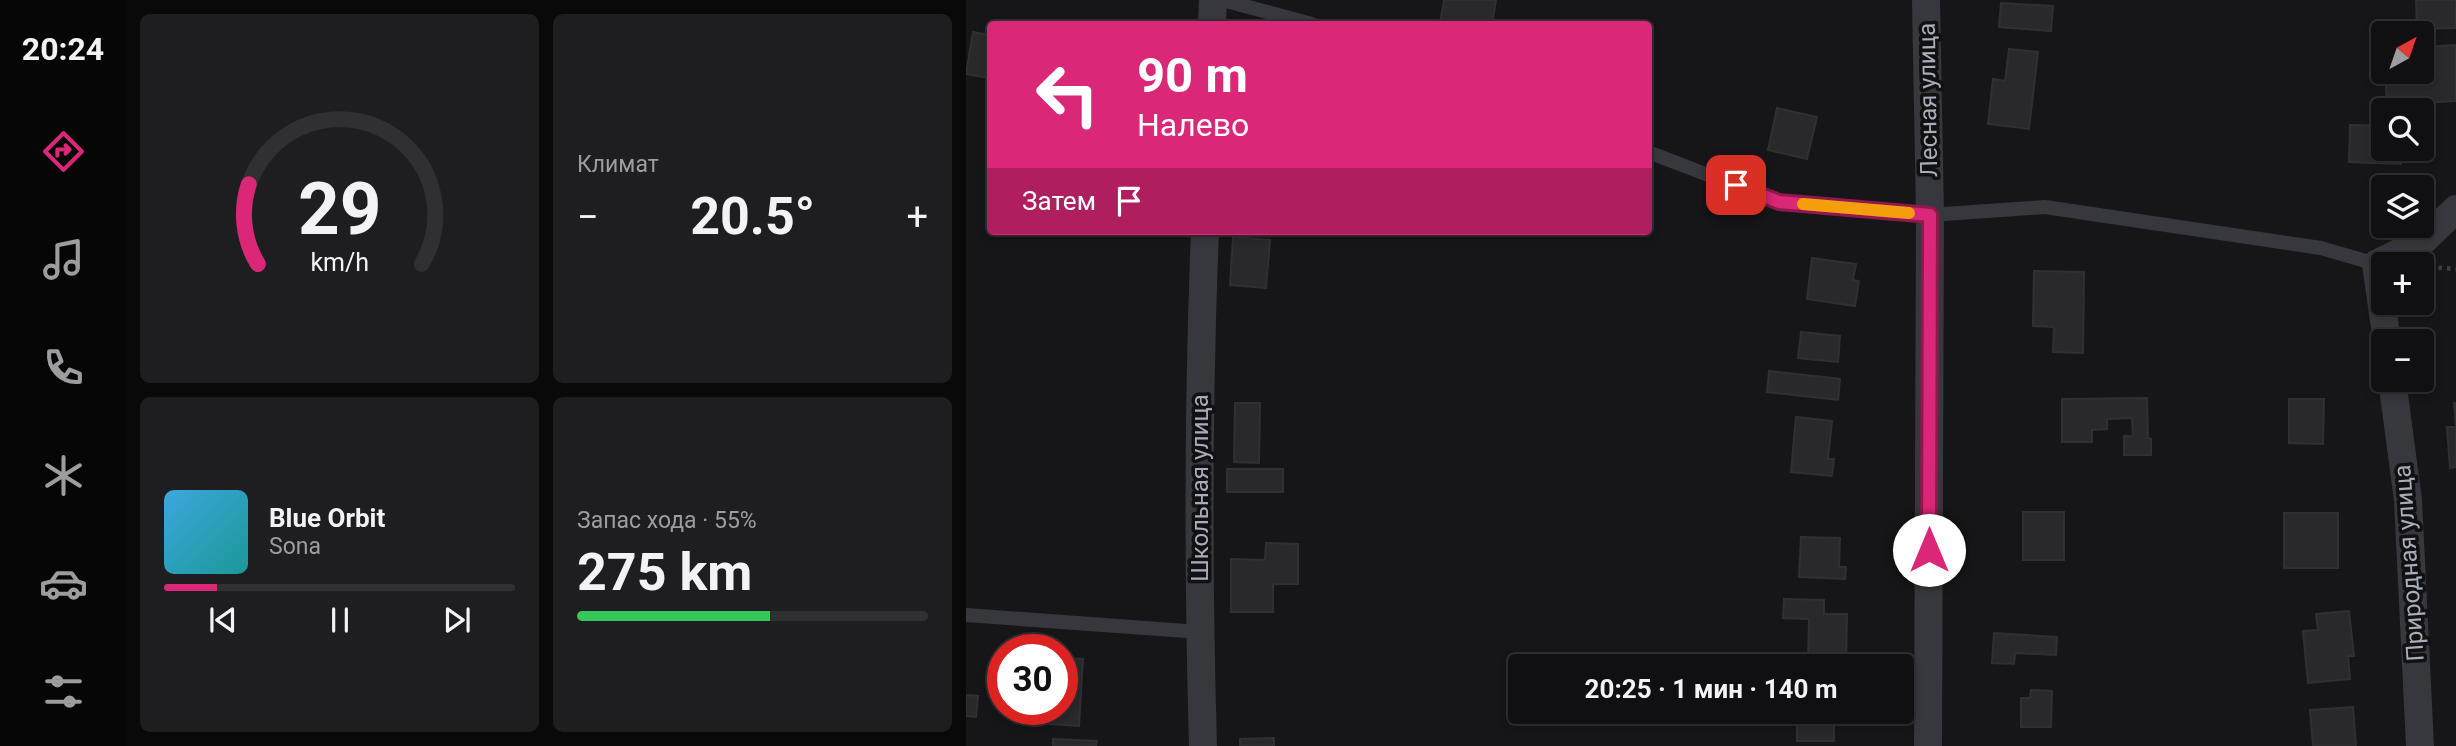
<!DOCTYPE html>
<html lang="ru">
<head>
<meta charset="utf-8">
<style>
	:root { --surface:#101012; --page:#1e1e20; --text:#f1f3f6; --muted:#9c9d9f; --line:#303032; --accent:#db2777 }
	body { margin:0; font-family:Roboto,sans-serif; background:var(--page); color:var(--text); height:100vh; display:flex; flex-direction:column; font-size:26px; white-space:nowrap }
	* { box-sizing:border-box; margin:0 }
	p { font-size:23px; color:var(--muted) }
	.icon { flex:none; width:38px; height:38px; fill:none; stroke:currentColor; stroke-width:2; stroke-linecap:round; stroke-linejoin:round }
	.map { position:relative; flex:1; overflow:hidden }
	.drawer { display:flex; flex-direction:column; gap:14px; padding:14px; background:#09090a; width:840px }
	.drawer>* { flex:none }
	.guide { position:absolute; left:21px; top:21px; width:665px; height:214px; border-radius:7px; box-shadow:0 4px 10px #0003,0 0 0 2px var(--line); background:#db2777; color:#fff; overflow:hidden }
	.needle { width:46px; rotate:40deg }
	.buttons { position:absolute; left:1405px; top:21px; display:grid; gap:14px }
	.buttons a { display:grid; place-items:center; width:63px; height:63px; border-radius:7px; background:var(--surface); box-shadow:0 4px 10px #0003,0 0 0 2px var(--line); font-size:35px }
	.speed { position:absolute; left:21px; top:634px; display:flex; gap:14px; font-size:35px; font-weight:700; text-align:center }
	.speed>* { display:grid; place-content:center; width:91px; height:91px; border-radius:50%; background:var(--surface); box-shadow:0 4px 10px #0003,0 0 0 2px var(--line); line-height:1 }
	.speed .limit { border:10px solid #d22; background:#fff; color:#111 }
	.pin { position:absolute; display:grid; place-items:center; width:60px; height:60px; color:#fff; margin:-30px; border-radius:14px; box-shadow:0 4px 10px #0006 }
	.me { position:absolute; width:77px; margin:-38px; rotate:0deg; stroke-linejoin:round; filter:drop-shadow(0 0 5px #0008) }
	.turn { display:flex; align-items:center; gap:24px; height:147px; padding:0 35px; font-size:32px }
	.turn .icon { width:91px; height:91px; stroke-width:2.5 }
	.turn b { display:block; font-size:49px; line-height:60px }
	.then { display:flex; align-items:center; height:66px; padding:0 35px; background:#0003; gap:14px; font-size:26px }
	.big { font-size:52px; font-weight:700; line-height:1.1 }
	.drawer .tile { flex:1; display:flex; flex-direction:column; justify-content:center; gap:10px; min-width:0; padding:0 24px; border-radius:10px; background:var(--page) }
	.drawer .dial { align-items:center; gap:0 }
	.dial svg { height:182px; overflow:visible; fill:none; stroke:var(--line); stroke-width:7; stroke-linecap:round; text-anchor:middle }
	.dial text { fill:var(--text); stroke:none }
	.song { display:flex; align-items:center; gap:21px }
	.cover { width:84px; height:84px; border-radius:10px; background:linear-gradient(135deg,hsl(200 70% 55%),hsl(180 70% 35%)) }
	.played { height:7px; border-radius:4px; background:linear-gradient(90deg,var(--accent) 15%,var(--line) 15%) }
	.keys { display:flex; justify-content:space-around; direction:ltr }
	.heat { display:flex; justify-content:space-between; align-items:center; font-size:38px; direction:ltr }
	.charge { height:10px; border-radius:5px; background:linear-gradient(90deg,#34c759 55%,var(--line) 0) }
	.drawer .tiles { flex:1; display:grid; gap:14px; grid-template-columns:repeat(2,1fr) }
	.trip { position:absolute; left:542px; top:654px; width:406px; height:70px; border-radius:7px; background:var(--surface); box-shadow:0 4px 10px #0003,0 0 0 2px var(--line); font-weight:700; line-height:70px; text-align:center }
	main { display:flex; flex:1; min-height:0 }
	.tab-bar { display:flex; flex-direction:column; width:126px; justify-content:space-around; align-items:center; background:#060607; color:var(--muted) }
	.tab-bar .icon { width:49px; height:49px }
	.tab-bar .on { color:var(--accent) }
	.tab-bar b { font-size:32px; color:var(--text) }
	.map>svg:first-child { display:block }
	.building { fill:#29292c; stroke:#303034; stroke-width:2 }
	.lines { fill:none; stroke-linecap:round; stroke-linejoin:round }
	.path { stroke:#3d3f44; stroke-width:4.5; stroke-dasharray:3.5 5; stroke-linecap:butt }
	.service { stroke:#37383d; stroke-width:14 }
	.minor { stroke:#37383d; stroke-width:28 }
	.route-casing { stroke:#8e194d; stroke-width:18 }
	.route { stroke:#db2777; stroke-width:12 }
	.slow { stroke:#f59e0b; stroke-width:12 }
	.labels { text-anchor:middle; stroke-width:7; stroke-linejoin:round; paint-order:stroke }
	.street-label { font-size:24px; fill:#a8adb8; stroke:#111113 }
</style>
</head>
<body>
<main>
<nav class="tab-bar">
<b>20:24</b>
<svg class="icon on" aria-label="directions" viewBox="0 0 24 24"><path d="M12 3l9 9-9 9-9-9zM9 14v-3h6M13 9l2 2-2 2"/></svg>
<svg class="icon" aria-label="music" viewBox="0 0 24 24"><path d="M9 18V5l10-2v13"/><circle cx="6" cy="18" r="3"/><circle cx="16" cy="16" r="3"/></svg>
<svg class="icon" aria-label="phone" viewBox="0 0 24 24"><path d="M5 4h4l2 5-3 2q2 4 5 5l2-3 5 2v4C11 20 4 13 5 4z"/></svg>
<svg class="icon" aria-label="climate" viewBox="0 0 24 24"><path d="M12 3v18M4 7l16 10M4 17L20 7"/></svg>
<svg class="icon" aria-label="car" viewBox="0 0 24 24"><path d="M5 17H2v-5l4-1 3-4h7l3 4 3 1v5h-3M9 17h6M6 11h13"/><circle cx="7" cy="17" r="2"/><circle cx="17" cy="17" r="2"/></svg>
<svg class="icon" aria-label="filters" viewBox="0 0 24 24"><path d="M4 7h16M4 17h16"/><circle cx="9" cy="7" r="2"/><circle cx="15" cy="17" r="2"/></svg>
</nav>
<section class="drawer">
<div class="tiles">
<div class="tile dial"><svg viewBox="0 0 100 80">
<path d="M14 69A42 42 0 1 1 86 69"/>
<path d="M14 69A42 42 0 0 1 10 34" stroke="#db2777"/>
<text x="50" y="56" font-size="32" font-weight="700">29</text>
<text x="50" y="72" font-size="11">km/h</text>
</svg></div>
<div class="tile"><p>Климат</p>
<div class="heat"><a>−</a><b class="big">20.5°</b><a>+</a></div>
</div>
<div class="tile">
<div class="song"><i class="cover"></i><div><b>Blue Orbit</b><p>Sona</p></div></div>
<div class="played"></div>
<div class="keys"><svg class="icon" aria-label="previous" viewBox="0 0 24 24"><path d="M18 5L8 12l10 7zM5 5v14"/></svg><svg class="icon" aria-label="pause" viewBox="0 0 24 24"><path d="M8 5v14M16 5v14"/></svg><svg class="icon" aria-label="next" viewBox="0 0 24 24"><path d="M6 5l10 7-10 7zM19 5v14"/></svg></div>
</div>
<div class="tile"><p>Запас хода · 55%</p><b class="big">275 km</b><div class="charge"></div></div>
</div>
</section>
<div class="map">
<svg width="1490" height="746" viewBox="0 0 1490 746">
	<rect width="100%" height="100%" fill="#161618"/>
	<!-- building -->
	<path class="building" d="M478,0H530L526,24H474Z
		M1450,0H1490V28L1451,29Z
		M1035,3L1087,6L1085,31L1033,27Z
		M7,32L24,35V78L0,74Z
		M1490,45V101L1421,105L1419,72H1456V47Z
		M1043,49L1072,52L1063,129L1022,124L1027,79L1039,81Z
		M811,108L851,117L841,159L802,150Z
		M1384,125L1418,126V149H1436L1435,164L1383,162Z
		M267,237L304,240L300,288L264,285Z
		M846,258L890,264L887,280L893,281L889,306L841,299Z
		M1068,271L1118,272L1117,353L1087,352L1088,327L1067,326Z
		M835,332L874,336L872,362L832,358Z
		M803,371L874,379L872,400L801,392Z
		M1181,398L1182,438L1185,439V455H1158V436H1167L1166,418L1141,419V429L1126,430V442H1096V399Z
		M1323,399H1358L1357,444L1323,443Z
		M269,403H294L293,463L268,462Z
		M1488,403H1490V467L1484,468L1481,427H1490Z
		M830,417L866,421L862,459H868L866,476L825,472Z
		M261,469H317V492H261Z
		M1057,512H1098V560H1057Z
		M1318,513H1372V568H1318Z
		M835,537L874,538L873,567H880L879,579L833,577Z
		M300,543L332,544V584H307V612H265V559L299,560Z
		M818,599L858,600V614H881L880,663L842,662L843,619L817,618Z
		M1383,611L1388,656H1382L1384,679L1342,683L1337,631L1352,630L1350,614Z
		M1028,633L1091,637L1090,655L1049,653L1048,664L1026,663Z
		M96,658L117,659L113,726L54,722L55,709H96Z
		M1065,690L1086,691L1085,727H1055V698H1064Z
		M0,695L12,696L10,717L0,716Z
		M1387,707L1390,746H1347L1344,710Z
		M838,712H872V723H868V741H831V721L838,720Z
		M308,738V746H274V739Z
		M87,739L131,741L130,746H87Z"/>
	<g class="lines">
		<!-- path -->
		<path class="path" d="M1464,267L1490,269"/>
		<!-- service -->
		<path class="service" d="M256,0L346,24
			M682,152L813,202L964,215L1079,207L1355,248L1410,264
			M0,615L234,632"/>
		<!-- minor -->
		<path class="minor" d="M960,0L964,215L962,746
			M246,24L247,0
			M1421,341L1410,264L1458,240L1490,209
			M1426,380L1442,500L1454,746
			M237,746C232,574 232,403 239,231"/>
	</g>
	<g class="lines">
		<defs>
			<path id="route" d="M770,185L813,202L964,215L963,550"/>
		</defs>
		<!-- route casing -->
		<use href="#route" class="route-casing"/>
		<!-- route -->
		<use href="#route" class="route"/>
		<!-- slow -->
		<path class="slow" d="M837,204L943,213"/>
	</g>
	<g class="labels">
		<!-- street labels -->
		<g class="street-label">
			<text transform="translate(962 100) rotate(-91)" y="8">Лесная улица</text>
			<text transform="translate(234 488) rotate(-90)" y="8">Школьная улица</text>
			<text transform="translate(1443 563) rotate(-94)" y="8">Природная улица</text>
		</g>
	</g>
</svg>
<div class="buttons">
<a><svg class="needle" viewBox="-14 -14 28 28"><path d="M0-13l5 13h-10z" fill="#e53935"/><path d="M0 13l5-13h-10z" fill="#9c9d9f"/></svg></a>
<a><svg class="icon" aria-label="search" viewBox="0 0 24 24"><circle cx="10" cy="10" r="6"/><path d="M15 15l6 6"/></svg></a>
<a><svg class="icon" aria-label="layers" viewBox="0 0 24 24"><path d="M12 4l9 5-9 5-9-5zM3 14l9 5 9-5"/></svg></a>
<a>+</a>
<a>−</a>
</div>
<div class="speed"><div class="limit">30</div></div>
<div class="pin" style="left:770px;top:185px;background:#d93025"><svg class="icon" aria-label="arrive" viewBox="0 0 24 24"><path d="M6 21V4h12l-3 4 3 4H6"/></svg></div>
<svg class="me" style="left:963px;top:550px" viewBox="-20 -20 40 40"><circle r="19" fill="#fff"/><path d="M0-13L10 11 0 6-10 11z" fill="#db2777"/></svg>
<div class="trip">20:25 · 1 мин · 140 m</div>
<div class="guide">
<div class="turn"><svg class="icon" aria-label="left" viewBox="0 0 24 24"><path d="M17 20v-9H6M10 6l-5 5 5 5"/></svg><div><b>90 m</b>Налево</div></div>
<div class="then">Затем<svg class="icon" aria-label="arrive" viewBox="0 0 24 24"><path d="M6 21V4h12l-3 4 3 4H6"/></svg></div>
</div>
</div>
</main>
</body>
</html>
